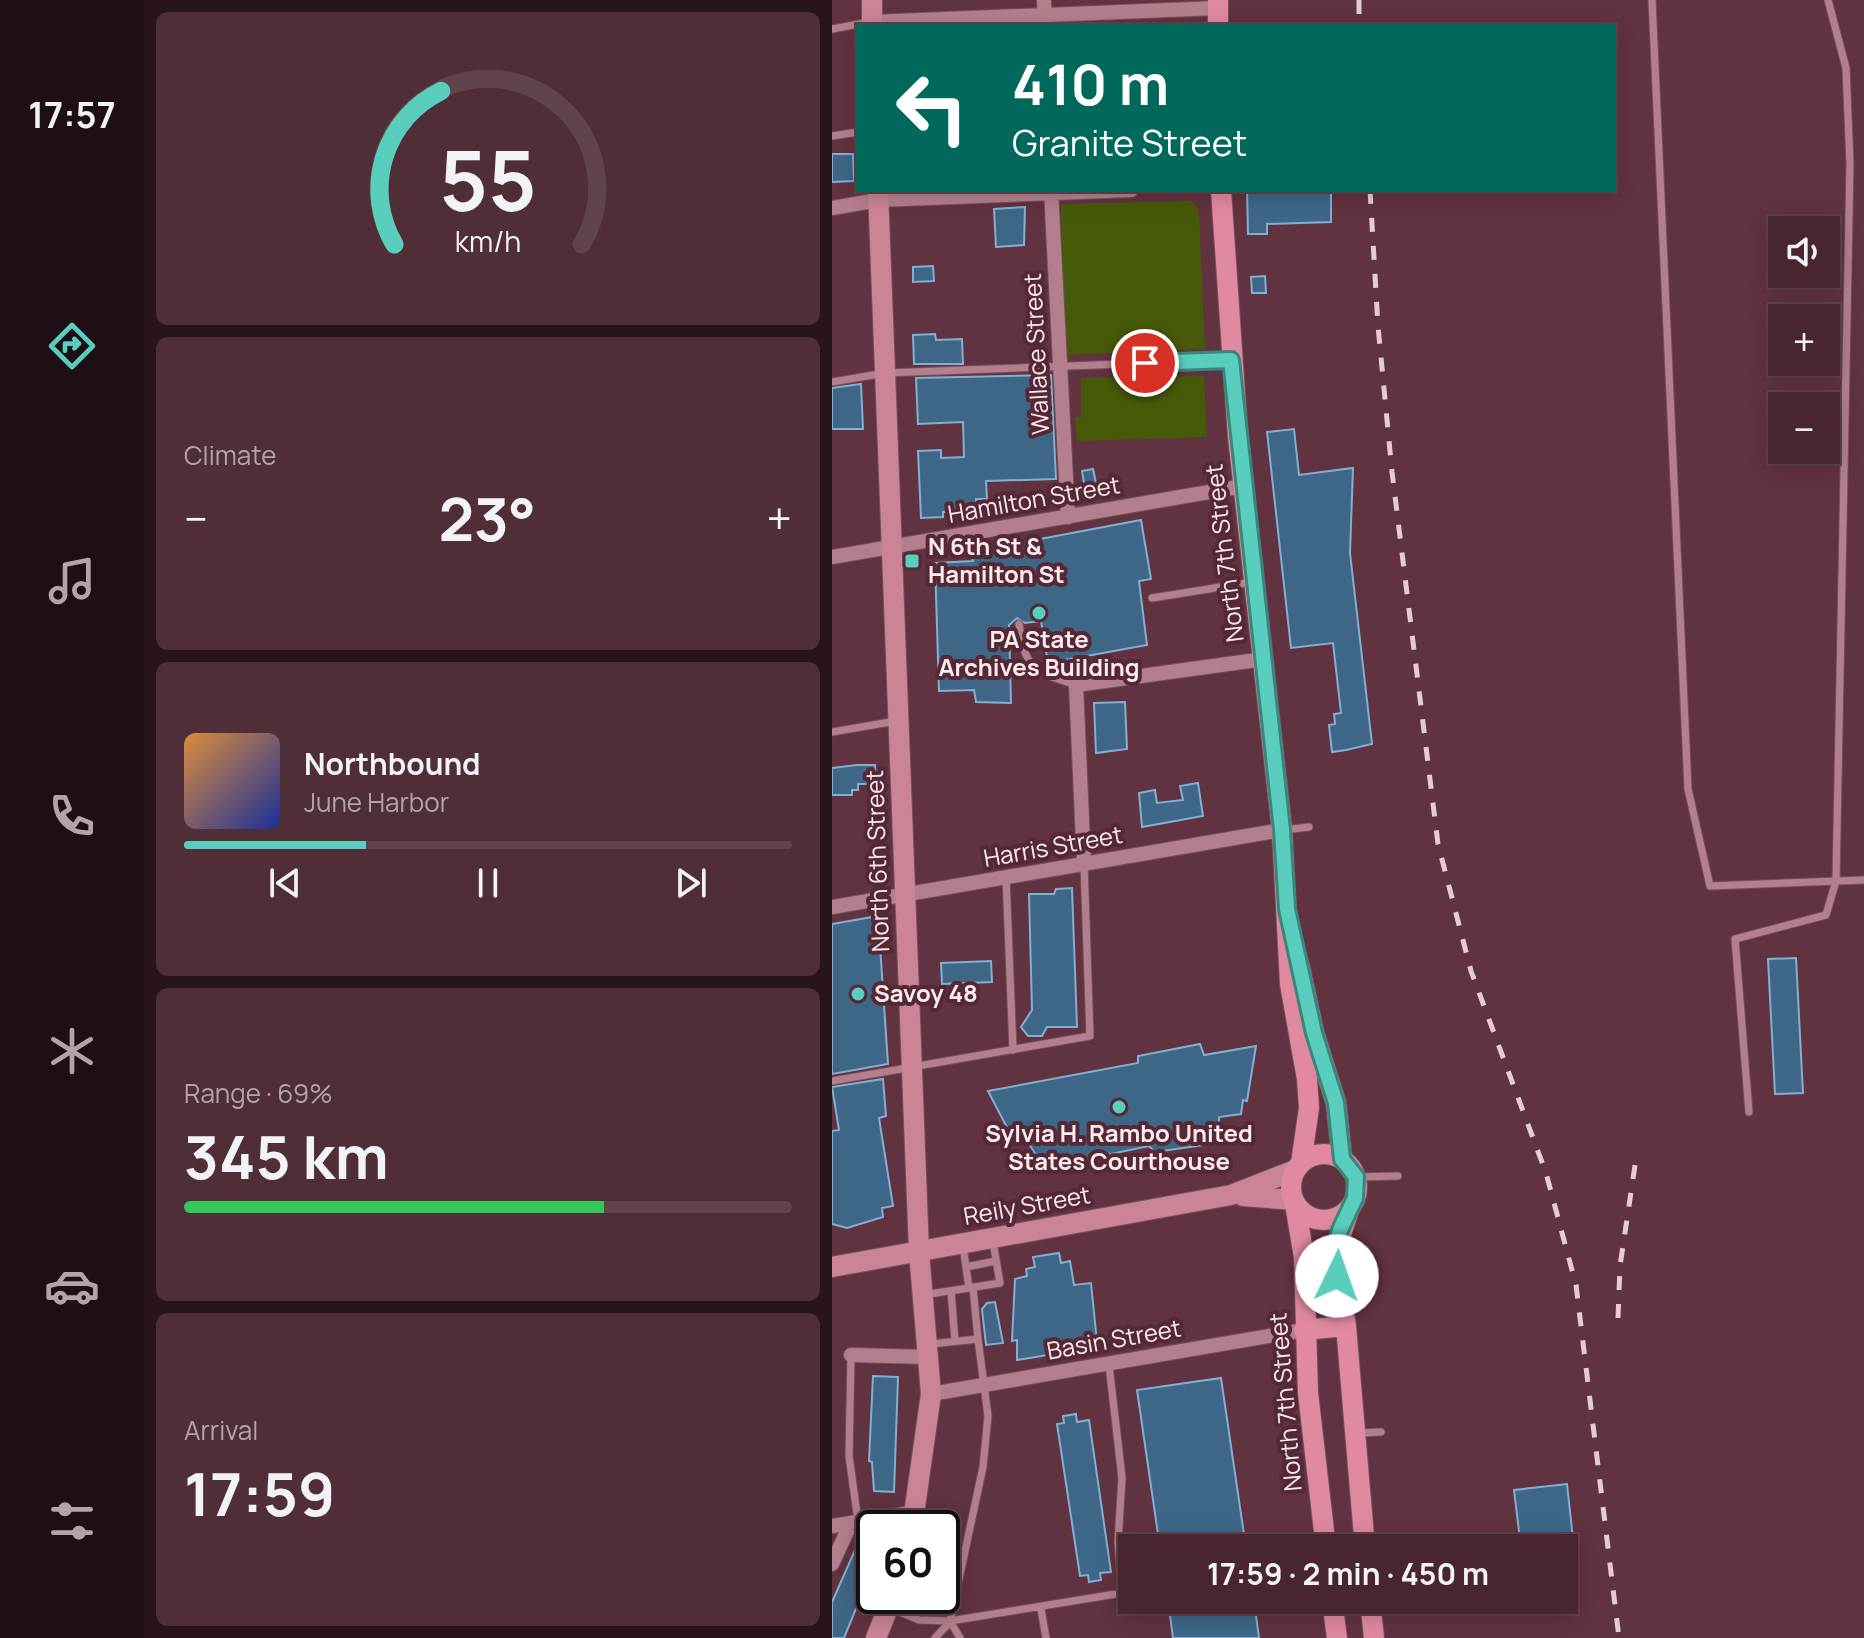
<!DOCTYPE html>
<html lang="en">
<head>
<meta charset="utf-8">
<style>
	:root { --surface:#49262f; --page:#502e37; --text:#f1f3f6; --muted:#b1a5aa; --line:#61434b; --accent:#59cebe }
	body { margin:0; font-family:Manrope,sans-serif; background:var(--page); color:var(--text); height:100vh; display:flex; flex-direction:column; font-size:30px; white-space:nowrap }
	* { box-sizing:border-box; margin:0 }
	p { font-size:26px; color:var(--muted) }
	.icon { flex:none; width:44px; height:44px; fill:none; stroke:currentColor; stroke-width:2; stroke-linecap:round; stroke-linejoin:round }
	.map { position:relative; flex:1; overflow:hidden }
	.drawer { display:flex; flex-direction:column; gap:12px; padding:12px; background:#28151a; width:688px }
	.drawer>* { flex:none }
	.top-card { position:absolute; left:24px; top:24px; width:760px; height:168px; border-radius:0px; box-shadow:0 4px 20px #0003,0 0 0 2px var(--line); background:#00695c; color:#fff; overflow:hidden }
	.buttons { position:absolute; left:936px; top:216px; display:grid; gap:16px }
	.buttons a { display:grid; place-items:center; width:72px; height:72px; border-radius:0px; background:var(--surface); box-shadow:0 4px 20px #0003,0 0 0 2px var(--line); font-size:40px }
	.speed { position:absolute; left:24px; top:1510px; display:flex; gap:16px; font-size:40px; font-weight:700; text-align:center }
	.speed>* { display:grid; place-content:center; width:104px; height:104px; border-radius:50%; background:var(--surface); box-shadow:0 4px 20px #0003,0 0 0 2px var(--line); line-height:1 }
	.speed .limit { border:4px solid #111; border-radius:12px; background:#fff; color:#111 }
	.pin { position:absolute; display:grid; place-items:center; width:68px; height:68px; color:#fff; margin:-34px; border:4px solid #fff; border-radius:50%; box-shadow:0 2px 8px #0007 }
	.me { position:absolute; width:88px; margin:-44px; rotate:3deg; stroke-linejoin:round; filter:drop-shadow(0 0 6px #0008) }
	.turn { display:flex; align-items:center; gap:28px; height:168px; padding:0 24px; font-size:36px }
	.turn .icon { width:104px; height:104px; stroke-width:2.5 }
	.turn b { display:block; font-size:56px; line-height:68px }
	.big { font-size:60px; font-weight:700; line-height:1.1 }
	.drawer .card { flex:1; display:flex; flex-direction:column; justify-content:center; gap:12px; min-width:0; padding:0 28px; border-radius:12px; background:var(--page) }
	.drawer .dial { align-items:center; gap:0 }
	.dial svg { height:208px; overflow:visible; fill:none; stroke:var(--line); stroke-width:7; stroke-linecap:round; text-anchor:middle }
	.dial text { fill:var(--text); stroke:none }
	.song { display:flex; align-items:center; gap:24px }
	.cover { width:96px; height:96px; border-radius:12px; background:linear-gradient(135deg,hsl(30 70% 55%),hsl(230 70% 35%)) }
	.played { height:8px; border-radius:4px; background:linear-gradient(90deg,var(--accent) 30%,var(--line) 30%) }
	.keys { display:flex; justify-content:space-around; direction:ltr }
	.heat { display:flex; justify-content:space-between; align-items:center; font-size:44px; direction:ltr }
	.charge { height:12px; border-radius:6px; background:linear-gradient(90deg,#34c759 69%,var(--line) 0) }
	.trip { position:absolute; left:286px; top:1534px; width:460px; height:80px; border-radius:0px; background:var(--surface); box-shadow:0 4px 20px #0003,0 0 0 2px var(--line); font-weight:700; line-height:80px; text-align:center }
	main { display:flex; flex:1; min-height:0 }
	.tab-bar { display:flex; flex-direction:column; width:144px; justify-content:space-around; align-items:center; background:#1d0f13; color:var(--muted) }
	.tab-bar .icon { width:56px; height:56px }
	.tab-bar .on { color:var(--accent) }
	.tab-bar b { font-size:36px; color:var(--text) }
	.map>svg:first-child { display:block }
	.green { fill:#475a09 }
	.building { fill:#3e6787; stroke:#84afd2; stroke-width:2 }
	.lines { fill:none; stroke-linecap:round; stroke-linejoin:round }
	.lane-casing { stroke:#74505a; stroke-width:9 }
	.street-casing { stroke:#74505a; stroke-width:16 }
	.secondary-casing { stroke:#74505a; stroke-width:22 }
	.primary-casing { stroke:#74505a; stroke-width:22 }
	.lane { stroke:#b47f8c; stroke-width:7 }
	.street { stroke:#b47f8c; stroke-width:14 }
	.secondary { stroke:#ca8496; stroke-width:20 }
	.primary { stroke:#e089a0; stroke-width:20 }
	.rail { stroke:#e4cdd2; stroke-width:5; stroke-dasharray:14 14; stroke-linecap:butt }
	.route-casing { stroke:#3a867c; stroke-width:20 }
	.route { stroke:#59cebe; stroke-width:14 }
	.poi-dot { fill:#59cebe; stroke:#552835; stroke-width:3 }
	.labels { text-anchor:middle; stroke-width:8; stroke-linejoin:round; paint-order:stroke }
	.street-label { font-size:24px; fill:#fdebee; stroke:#552835 }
	.poi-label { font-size:24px; font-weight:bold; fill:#fdebee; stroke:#552835; text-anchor:start }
</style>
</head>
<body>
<main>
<nav class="tab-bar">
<b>17:57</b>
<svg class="icon on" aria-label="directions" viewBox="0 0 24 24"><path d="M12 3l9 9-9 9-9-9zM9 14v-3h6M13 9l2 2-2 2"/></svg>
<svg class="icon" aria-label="music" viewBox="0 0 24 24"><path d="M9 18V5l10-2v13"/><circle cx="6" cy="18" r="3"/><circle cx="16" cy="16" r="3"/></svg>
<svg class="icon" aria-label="phone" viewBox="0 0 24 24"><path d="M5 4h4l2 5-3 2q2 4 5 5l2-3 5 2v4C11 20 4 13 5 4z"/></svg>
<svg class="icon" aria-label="climate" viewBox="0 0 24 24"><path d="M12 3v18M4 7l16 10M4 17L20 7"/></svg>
<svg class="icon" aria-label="car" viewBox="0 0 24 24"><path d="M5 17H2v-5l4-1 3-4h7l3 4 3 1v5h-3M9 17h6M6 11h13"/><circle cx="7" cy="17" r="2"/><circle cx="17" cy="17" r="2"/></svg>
<svg class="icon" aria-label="filters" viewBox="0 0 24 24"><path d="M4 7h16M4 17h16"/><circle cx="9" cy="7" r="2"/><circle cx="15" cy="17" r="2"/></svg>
</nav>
<section class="drawer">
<div class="card dial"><svg viewBox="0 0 100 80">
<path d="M14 69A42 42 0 1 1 86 69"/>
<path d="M14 69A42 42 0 0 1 32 10" stroke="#59cebe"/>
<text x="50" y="56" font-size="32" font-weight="700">55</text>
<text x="50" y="72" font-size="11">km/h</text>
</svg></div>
<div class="card"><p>Climate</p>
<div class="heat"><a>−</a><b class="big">23°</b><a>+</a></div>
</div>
<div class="card">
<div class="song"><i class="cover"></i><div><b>Northbound</b><p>June Harbor</p></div></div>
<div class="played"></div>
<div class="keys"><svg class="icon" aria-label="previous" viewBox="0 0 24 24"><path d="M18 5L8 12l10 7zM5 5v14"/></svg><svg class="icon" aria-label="pause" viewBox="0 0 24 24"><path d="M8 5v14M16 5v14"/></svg><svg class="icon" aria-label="next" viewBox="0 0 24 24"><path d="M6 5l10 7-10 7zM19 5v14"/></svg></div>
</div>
<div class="card"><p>Range · 69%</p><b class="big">345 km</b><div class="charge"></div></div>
<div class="card"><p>Arrival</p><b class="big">17:59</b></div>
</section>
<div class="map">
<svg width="1032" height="1638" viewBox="0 0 1032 1638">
	<rect width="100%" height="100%" fill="#61323f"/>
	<!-- green -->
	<path class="green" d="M360,201L367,212L373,349L233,355L229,204Z
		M372,376L375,437L245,441L243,418L249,417V378Z"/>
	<!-- building -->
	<path class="building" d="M0,154H21L22,181L0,182Z
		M415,190H499V222L435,224V234H416Z
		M193,207L192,245L164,247L162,209Z
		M101,266L102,281L81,282V267Z
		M433,276L434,293H420L419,277Z
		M103,334L104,340L130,339L131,364H82L81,335Z
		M219,375L224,479L154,481L155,499H144V511L111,512V517L89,518L86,451L109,450V458L132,457L131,422L86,424L84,378Z
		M29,384L31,429H0V388Z
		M462,429L467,475L521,468L518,553L540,744L514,750L500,752L497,725L503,724L502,714L509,713L501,643L459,648L435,432Z
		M261,469L265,488L253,490L250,471Z
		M309,520L319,579L307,581L315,645L216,663L209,621L193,623L185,618L177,625L179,703L144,702L142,690L107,691L103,563L141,561L139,552Z
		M293,702L295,749L264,753L262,703Z
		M25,765H43L44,784H26V790H20V795H0V768Z
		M366,783L371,816L310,827L307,793L323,790L325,803L351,800L348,786Z
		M240,888L245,1027H215L210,1036H196L189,1027L200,1010L197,894H222L224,889Z
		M46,916L56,1064L0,1074V924Z
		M964,958L971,1093L943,1094L936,959Z
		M159,961L160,982L110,984L109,963Z
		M368,1044L372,1055L424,1046L415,1101L411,1100L409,1114L387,1117V1143L323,1152L317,1146L212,1168L194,1139L182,1141L156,1091L306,1063V1056Z
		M51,1079L54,1116L47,1118L61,1206L50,1208L51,1217L15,1228L0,1224V1131L7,1130L0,1087Z
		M227,1253L229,1263L238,1261L242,1285L259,1283L265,1342L214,1350L216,1355L185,1360V1340L180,1341L183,1279L195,1276L194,1269L203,1267L201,1257Z
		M163,1302L171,1343L154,1345L150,1309L155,1303Z
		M41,1376L66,1377L62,1492L42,1491L40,1462L37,1461Z
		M389,1378L414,1548H328L305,1390Z
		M244,1414L245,1422L257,1420L279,1572L268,1573L269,1580L257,1582L256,1575L248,1576L225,1424L232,1423L231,1416Z
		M735,1484L742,1548H689L682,1490Z
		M23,1550L42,1559V1565L12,1638H0V1602Z
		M336,1600H422L427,1638H341Z"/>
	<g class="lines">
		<defs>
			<path id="lane" d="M820,0L856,789L878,886L1032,880
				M0,29L37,22
				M0,136L26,132
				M0,382L53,373L397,360
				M320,598L420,582
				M187,624C193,669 201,671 244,685
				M0,732L64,721
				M452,830L477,827
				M174,877L181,1050
				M0,1081L258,1036L252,864
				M917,1112L903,939L994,915L1004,881L1018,164L1014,68L996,0
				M524,1177L566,1176
				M131,1246L137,1288L168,1283L161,1242
				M134,1267L164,1261
				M141,1287L146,1339
				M119,1291L123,1341
				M91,1295L137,1288
				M99,1344L146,1339L156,1416L151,1467L118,1621L128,1638
				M19,1355L17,1456L26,1521
				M527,1433L549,1432
				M58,1608L87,1620L118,1621L290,1593L286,1542L290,1478L277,1365
				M209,1609L214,1638
				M103,1638L118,1622"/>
			<path id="street" d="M212,0L213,26
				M40,22L386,8
				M219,190L236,517
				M0,208L46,200L299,190
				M0,557L412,486
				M252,864L244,685L432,659
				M0,907L450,830
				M19,1355L96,1357
				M99,1394L472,1330
				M0,1526L84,1512
				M0,1564L19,1523"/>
			<path id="secondary" d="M40,0V26
				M46,190L87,1252L99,1394L80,1528
				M411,1196L461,1200
				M0,1267L399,1195L463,1170
				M44,1638L61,1596"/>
			<path id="primary" d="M386,0V26
				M389,190L406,437L450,830L458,984L475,1079L477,1108L469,1163
				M467,964L482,1033L504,1103L510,1159
				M459 1187a33 33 0 1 1 66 0a33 33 0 1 1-66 0Z
				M463,1204L472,1257L476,1393L494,1548
				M518,1207L502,1255L514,1326L533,1548
				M472,1330L514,1326
				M500,1600L505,1638
				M538,1600L542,1638"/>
		</defs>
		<!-- lane casing -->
		<use href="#lane" class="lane-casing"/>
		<!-- street casing -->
		<use href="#street" class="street-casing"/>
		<!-- secondary casing -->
		<use href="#secondary" class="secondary-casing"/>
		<!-- primary casing -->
		<use href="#primary" class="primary-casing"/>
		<!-- lane -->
		<use href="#lane" class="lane"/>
		<!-- street -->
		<use href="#street" class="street"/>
		<!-- secondary -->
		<use href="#secondary" class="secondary"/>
		<!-- primary -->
		<use href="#primary" class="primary"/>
		<!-- rail -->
		<path class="rail" d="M527,0V26
			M538,190L546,326L560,472L606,844L639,971L714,1173L744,1285L787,1638
			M786,1318L788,1266L805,1152"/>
	</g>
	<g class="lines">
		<defs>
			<path id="route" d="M313,363L399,360L450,830L455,909L482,1033L504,1103L510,1159L524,1177L523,1198L508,1230L502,1255L505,1276"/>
		</defs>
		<!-- route casing -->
		<use href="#route" class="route-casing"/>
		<!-- route -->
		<use href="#route" class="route"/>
	</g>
	<!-- markers -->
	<g class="poi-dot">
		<rect x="72" y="553" width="16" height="16" rx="4"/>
		<circle cx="207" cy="613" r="8"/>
		<circle cx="26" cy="994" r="8"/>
		<circle cx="287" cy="1107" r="8"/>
	</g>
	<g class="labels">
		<!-- street labels -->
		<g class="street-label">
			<text transform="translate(205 354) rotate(-93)" y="8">Wallace Street</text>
			<text transform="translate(202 500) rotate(-10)" y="8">Hamilton Street</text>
			<text transform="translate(393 553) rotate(-97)" y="8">North 7th Street</text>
			<text transform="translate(221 847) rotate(-10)" y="8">Harris Street</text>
			<text transform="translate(46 861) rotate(-92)" y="8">North 6th Street</text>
			<text transform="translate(195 1206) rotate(-10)" y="8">Reily Street</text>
			<text transform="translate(282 1340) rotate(-10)" y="8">Basin Street</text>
			<text transform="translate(454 1402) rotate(-95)" y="8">North 7th Street</text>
		</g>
		<!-- poi labels -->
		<g class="poi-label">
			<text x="96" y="555">N 6th St &amp;<tspan x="96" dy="28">Hamilton St</tspan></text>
			<text x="207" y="648" text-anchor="middle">PA State<tspan x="207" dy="28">Archives Building</tspan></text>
			<text x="42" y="1002">Savoy 48</text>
			<text x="287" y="1142" text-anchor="middle">Sylvia H. Rambo United<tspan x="287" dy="28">States Courthouse</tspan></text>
		</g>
	</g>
</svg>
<div class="buttons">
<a><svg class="icon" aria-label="sound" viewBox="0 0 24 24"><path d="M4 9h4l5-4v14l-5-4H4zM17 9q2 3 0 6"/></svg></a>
<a>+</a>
<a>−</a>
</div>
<div class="speed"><div class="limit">60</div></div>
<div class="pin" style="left:313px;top:363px;background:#d93025"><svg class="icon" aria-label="arrive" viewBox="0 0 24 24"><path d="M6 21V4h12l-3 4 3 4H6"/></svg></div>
<svg class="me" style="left:505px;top:1276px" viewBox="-20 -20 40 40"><circle r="19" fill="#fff"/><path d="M0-13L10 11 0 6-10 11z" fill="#59cebe"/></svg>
<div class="trip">17:59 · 2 min · 450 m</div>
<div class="top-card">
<div class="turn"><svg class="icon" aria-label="left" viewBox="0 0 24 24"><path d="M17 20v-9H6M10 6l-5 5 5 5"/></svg><div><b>410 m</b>Granite Street</div></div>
</div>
</div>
</main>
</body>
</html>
